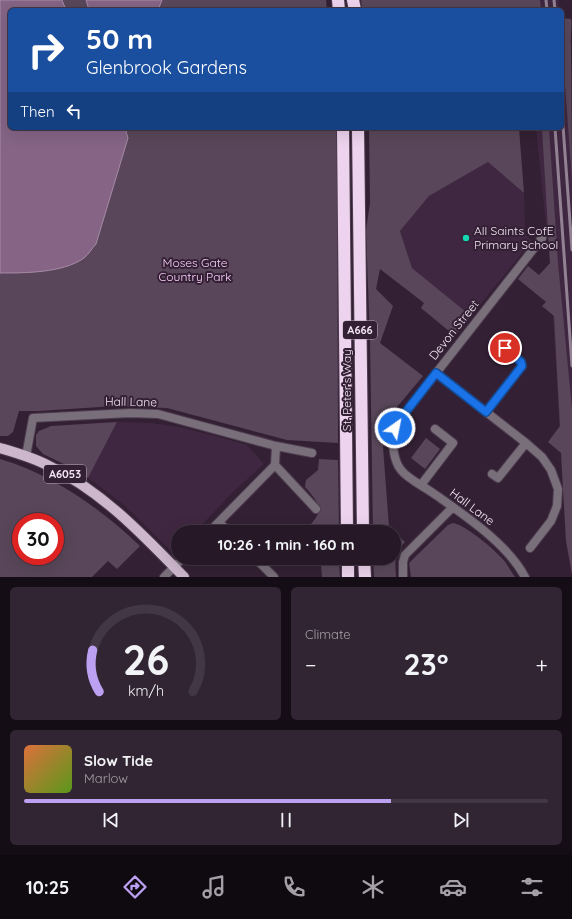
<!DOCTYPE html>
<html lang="en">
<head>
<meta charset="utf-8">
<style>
	:root { --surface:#261827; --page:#322533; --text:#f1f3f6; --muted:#a4a0a7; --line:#423744; --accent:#bca0f2 }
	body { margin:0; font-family:Quicksand,sans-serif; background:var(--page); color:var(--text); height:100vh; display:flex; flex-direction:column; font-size:15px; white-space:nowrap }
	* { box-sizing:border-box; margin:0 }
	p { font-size:13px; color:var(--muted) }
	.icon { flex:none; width:22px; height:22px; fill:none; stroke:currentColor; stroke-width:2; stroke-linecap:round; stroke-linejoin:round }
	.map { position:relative; height:577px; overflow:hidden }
	.side { display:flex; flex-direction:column; gap:10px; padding:10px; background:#150d15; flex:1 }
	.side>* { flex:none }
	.hud { position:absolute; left:8px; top:8px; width:556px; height:122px; border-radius:6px; box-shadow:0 4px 16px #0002,0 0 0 1px var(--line); background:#1a4fa0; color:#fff; overflow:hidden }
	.speed { position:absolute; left:12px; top:513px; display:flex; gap:8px; font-size:20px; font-weight:700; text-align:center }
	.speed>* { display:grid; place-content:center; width:52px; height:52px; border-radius:50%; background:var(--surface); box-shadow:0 4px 16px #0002,0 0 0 1px var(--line); line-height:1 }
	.speed .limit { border:6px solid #d22; background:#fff; color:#111 }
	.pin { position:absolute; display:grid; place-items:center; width:34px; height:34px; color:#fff; margin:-17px; border:2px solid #fff; border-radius:50%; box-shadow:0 1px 4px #0007 }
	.me { position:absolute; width:44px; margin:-22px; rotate:33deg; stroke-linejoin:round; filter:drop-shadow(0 0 3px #0008) }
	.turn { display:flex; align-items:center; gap:14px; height:84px; padding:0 12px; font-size:18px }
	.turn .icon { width:52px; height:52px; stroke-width:2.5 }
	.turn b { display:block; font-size:28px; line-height:34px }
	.then { display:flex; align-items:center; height:38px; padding:0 12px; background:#0003; gap:8px; font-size:15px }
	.big { font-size:30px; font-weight:700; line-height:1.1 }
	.side .widget { flex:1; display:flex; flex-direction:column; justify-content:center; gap:6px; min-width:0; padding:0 14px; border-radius:6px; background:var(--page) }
	.side .dial { align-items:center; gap:0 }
	.dial svg { height:104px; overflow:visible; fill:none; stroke:var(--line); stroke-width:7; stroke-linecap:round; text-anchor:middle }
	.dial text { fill:var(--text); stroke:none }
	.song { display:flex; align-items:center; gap:12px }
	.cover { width:48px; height:48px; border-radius:6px; background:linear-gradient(135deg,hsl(20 70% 55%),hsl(90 70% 35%)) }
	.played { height:4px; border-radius:2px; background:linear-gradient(90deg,var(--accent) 70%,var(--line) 70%) }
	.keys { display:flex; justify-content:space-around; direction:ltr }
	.heat { display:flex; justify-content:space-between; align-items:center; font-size:22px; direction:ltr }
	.side .tiles { flex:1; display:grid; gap:10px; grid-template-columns:1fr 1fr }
	.widget:last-child { grid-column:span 2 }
	.trip { position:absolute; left:171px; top:525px; width:230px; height:40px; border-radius:20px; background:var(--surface); box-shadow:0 4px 16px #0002,0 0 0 1px var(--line); font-weight:700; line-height:40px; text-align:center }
	.menu { display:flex; height:64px; justify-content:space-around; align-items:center; background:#0f0a10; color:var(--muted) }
	.menu .icon { width:28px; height:28px }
	.menu .on { color:var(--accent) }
	.menu b { font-size:18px; color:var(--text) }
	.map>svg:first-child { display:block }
	.built { fill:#402741 }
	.green { fill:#59465a; fill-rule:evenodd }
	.water { fill:#856486; stroke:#a68ba7 }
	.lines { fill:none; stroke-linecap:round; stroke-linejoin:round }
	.street-casing { stroke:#4e3c4f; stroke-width:10 }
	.primary-casing { stroke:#4e3c4f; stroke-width:12 }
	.highway-casing { stroke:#4e3c4f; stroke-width:14 }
	.street { stroke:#796f7a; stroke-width:8 }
	.primary { stroke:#ccb7cc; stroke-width:10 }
	.highway { stroke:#edd3ed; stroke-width:12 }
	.rail { stroke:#928293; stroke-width:3 }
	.route-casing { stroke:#114b97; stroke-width:10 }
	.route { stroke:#1a73e8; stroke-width:7 }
	.poi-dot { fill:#15d5b3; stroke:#332034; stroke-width:1.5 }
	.labels { text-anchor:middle; stroke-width:4; stroke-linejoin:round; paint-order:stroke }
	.shield { fill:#332034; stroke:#baabba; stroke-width:1 }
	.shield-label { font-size:11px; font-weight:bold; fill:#f4e7f4 }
	.poi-label { font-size:12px; fill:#f4e7f4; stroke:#332034; text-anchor:start }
	.park-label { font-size:12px; fill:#fcd1fd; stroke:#332034 }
	.street-label { font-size:12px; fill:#f4e7f4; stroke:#332034 }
</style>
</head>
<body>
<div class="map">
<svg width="572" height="577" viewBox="0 0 572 577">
	<rect width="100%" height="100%" fill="#332034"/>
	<!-- built -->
	<path class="built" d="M531,0H559V10H532Z
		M562,18L571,19L572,23L570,45L572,73V574L566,541L550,263L536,128H562Z
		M488,162L524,193L525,234L532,241L471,316L412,268L400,231L429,196Z
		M117,422L151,423L179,427L219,437L247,445L264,464L234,491L195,532H178V549L174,554L123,504L88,478Z"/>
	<!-- green -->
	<path class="green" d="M0,0H326L327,10H10V128H337L338,443L287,440L167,408L115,406L39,411H19L13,432L8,436H0Z
		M361,0H540L541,10H362Z
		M562,18L571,19C572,28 570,38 571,47C571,91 572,135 572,180L562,44Z
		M369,128H519L524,193L488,162L429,196L400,231L412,268L471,316L455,336L421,308L424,303L380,269L376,289L393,306L380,343L423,376L392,413L388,423L383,447L389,527L394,532H373L370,341L366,230L370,203Z
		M542,128H549L558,263L572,409V574L566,541L561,453L548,442L560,426L554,316L542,306L546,302L518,279L528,266L539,275L550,263Z
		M117,422L88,478L70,467L43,454L36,446V435L39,431L51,426Z
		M426,438L440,449L425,469L411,458Z
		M0,459C54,475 100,508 140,546L117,569L108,561L92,577H0ZM21,522H55V556H21Z
		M319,459L338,460L339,532H303C323,513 324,508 305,487L306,480L318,470Z
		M453,523C466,525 498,552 506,563C509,568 512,573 515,577H411L409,563L448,525Z
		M394,532L405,542C394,554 395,561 396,577H374L373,558H394Z
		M314,558H339L340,577H322L321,565Z"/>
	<!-- water -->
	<path class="water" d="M0,0H62L66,10H10V128H125L128,138L96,244C92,248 89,254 84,258C63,273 25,273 0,273Z
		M86,0H162L158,10H89Z"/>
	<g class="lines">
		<defs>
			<path id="street" d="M436,373L526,443L542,457L551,470L558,489L557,506L551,521L530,548
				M486,412L522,366L521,362L505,348
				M26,456L33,418L130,413L158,414L276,446L312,453
				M275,465L316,509
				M492,474L498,478L526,443
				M421,485L453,443L435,429
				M219,522L229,532
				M209,532L275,465L276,446
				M255,558L274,577
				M164,577L183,558
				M403,577V562L405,555L453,507
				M525,577C507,543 464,515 433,493C423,486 408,479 401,470C393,460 391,440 395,428C396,425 399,421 401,418L542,238"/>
			<path id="primary" d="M0,448C17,453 35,458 51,467C103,492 144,536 184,577"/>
			<path id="highway" d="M338,0L339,10
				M353,0L355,10
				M343,128L347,532
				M358,128L363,532
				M348,558V577
				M364,558L365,577"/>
		</defs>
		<!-- street casing -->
		<use href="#street" class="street-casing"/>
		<!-- primary casing -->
		<use href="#primary" class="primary-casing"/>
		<!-- highway casing -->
		<use href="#highway" class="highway-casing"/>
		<!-- street -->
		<use href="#street" class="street"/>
		<!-- primary -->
		<use href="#primary" class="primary"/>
		<!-- highway -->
		<use href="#highway" class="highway"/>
		<!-- rail -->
		<path class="rail" d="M546,0L547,10
			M554,0L555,10
			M562,112L572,250
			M555,128L572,366"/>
	</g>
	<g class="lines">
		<defs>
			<path id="route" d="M395,428L401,418L436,373L486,412L522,366L521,362L505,348"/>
		</defs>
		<!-- route casing -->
		<use href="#route" class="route-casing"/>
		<!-- route -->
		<use href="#route" class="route"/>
	</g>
	<!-- markers -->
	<circle class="poi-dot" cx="466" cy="238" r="4"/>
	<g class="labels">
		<!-- shield labels -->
		<g class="shield">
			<rect x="343" y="321" width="34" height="18" rx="3"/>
			<rect x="44" y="465" width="42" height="18" rx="3"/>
		</g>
		<g class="shield-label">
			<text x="360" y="334">A666</text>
			<text x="65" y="478">A6053</text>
		</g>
		<!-- poi labels -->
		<g class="poi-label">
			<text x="474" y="235">All Saints CofE<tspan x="474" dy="14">Primary School</tspan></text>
		</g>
		<!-- park labels -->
		<g class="park-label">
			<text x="195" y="267">Moses Gate<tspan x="195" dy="14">Country Park</tspan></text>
		</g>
		<!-- street labels -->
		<g class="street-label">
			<text transform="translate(454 330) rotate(-52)" y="4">Devon Street</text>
			<text transform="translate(347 390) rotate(-90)" y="4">St. Peter's Way</text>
			<text transform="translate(131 402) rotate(1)" y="4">Hall Lane</text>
			<text transform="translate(472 507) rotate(37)" y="4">Hall Lane</text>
		</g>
	</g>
</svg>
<div class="speed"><div class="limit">30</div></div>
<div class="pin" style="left:505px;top:348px;background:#d93025"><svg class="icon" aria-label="arrive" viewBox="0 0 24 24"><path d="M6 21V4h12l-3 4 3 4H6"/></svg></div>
<svg class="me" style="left:395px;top:428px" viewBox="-20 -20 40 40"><circle r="17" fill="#1a73e8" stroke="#fff" stroke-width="3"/><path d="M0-11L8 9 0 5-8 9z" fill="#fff"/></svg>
<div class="trip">10:26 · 1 min · 160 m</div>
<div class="hud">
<div class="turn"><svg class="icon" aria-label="right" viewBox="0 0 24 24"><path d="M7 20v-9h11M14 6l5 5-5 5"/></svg><div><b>50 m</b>Glenbrook Gardens</div></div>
<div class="then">Then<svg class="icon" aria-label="left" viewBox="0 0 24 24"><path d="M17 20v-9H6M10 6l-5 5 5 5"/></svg></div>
</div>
</div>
<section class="side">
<div class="tiles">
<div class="widget dial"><svg viewBox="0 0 100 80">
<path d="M14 69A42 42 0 1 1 86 69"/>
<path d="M14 69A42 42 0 0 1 9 37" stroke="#bca0f2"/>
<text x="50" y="56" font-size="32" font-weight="700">26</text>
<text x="50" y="72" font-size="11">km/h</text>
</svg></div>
<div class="widget"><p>Climate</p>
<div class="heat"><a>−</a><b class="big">23°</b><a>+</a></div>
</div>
<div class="widget">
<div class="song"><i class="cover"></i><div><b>Slow Tide</b><p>Marlow</p></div></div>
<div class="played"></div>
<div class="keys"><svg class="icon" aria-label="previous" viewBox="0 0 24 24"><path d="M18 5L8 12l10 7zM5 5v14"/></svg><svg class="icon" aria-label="pause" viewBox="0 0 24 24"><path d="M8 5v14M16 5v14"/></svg><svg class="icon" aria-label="next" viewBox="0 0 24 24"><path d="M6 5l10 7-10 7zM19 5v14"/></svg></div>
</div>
</div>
</section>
<nav class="menu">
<b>10:25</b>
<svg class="icon on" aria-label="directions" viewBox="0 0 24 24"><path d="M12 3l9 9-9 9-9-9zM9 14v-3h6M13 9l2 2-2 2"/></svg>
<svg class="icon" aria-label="music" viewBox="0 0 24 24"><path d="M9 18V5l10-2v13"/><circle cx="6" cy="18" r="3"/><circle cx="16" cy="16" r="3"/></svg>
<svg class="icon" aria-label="phone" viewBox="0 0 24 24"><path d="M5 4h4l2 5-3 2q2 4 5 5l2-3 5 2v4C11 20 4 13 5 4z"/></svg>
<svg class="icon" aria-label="climate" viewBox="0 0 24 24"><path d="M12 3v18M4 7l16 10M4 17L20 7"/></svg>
<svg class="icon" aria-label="car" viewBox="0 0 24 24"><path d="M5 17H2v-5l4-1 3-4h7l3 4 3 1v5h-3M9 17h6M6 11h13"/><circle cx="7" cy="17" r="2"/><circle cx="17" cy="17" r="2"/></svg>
<svg class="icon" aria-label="filters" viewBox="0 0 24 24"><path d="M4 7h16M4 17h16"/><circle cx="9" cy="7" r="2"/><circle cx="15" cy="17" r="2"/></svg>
</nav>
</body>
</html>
